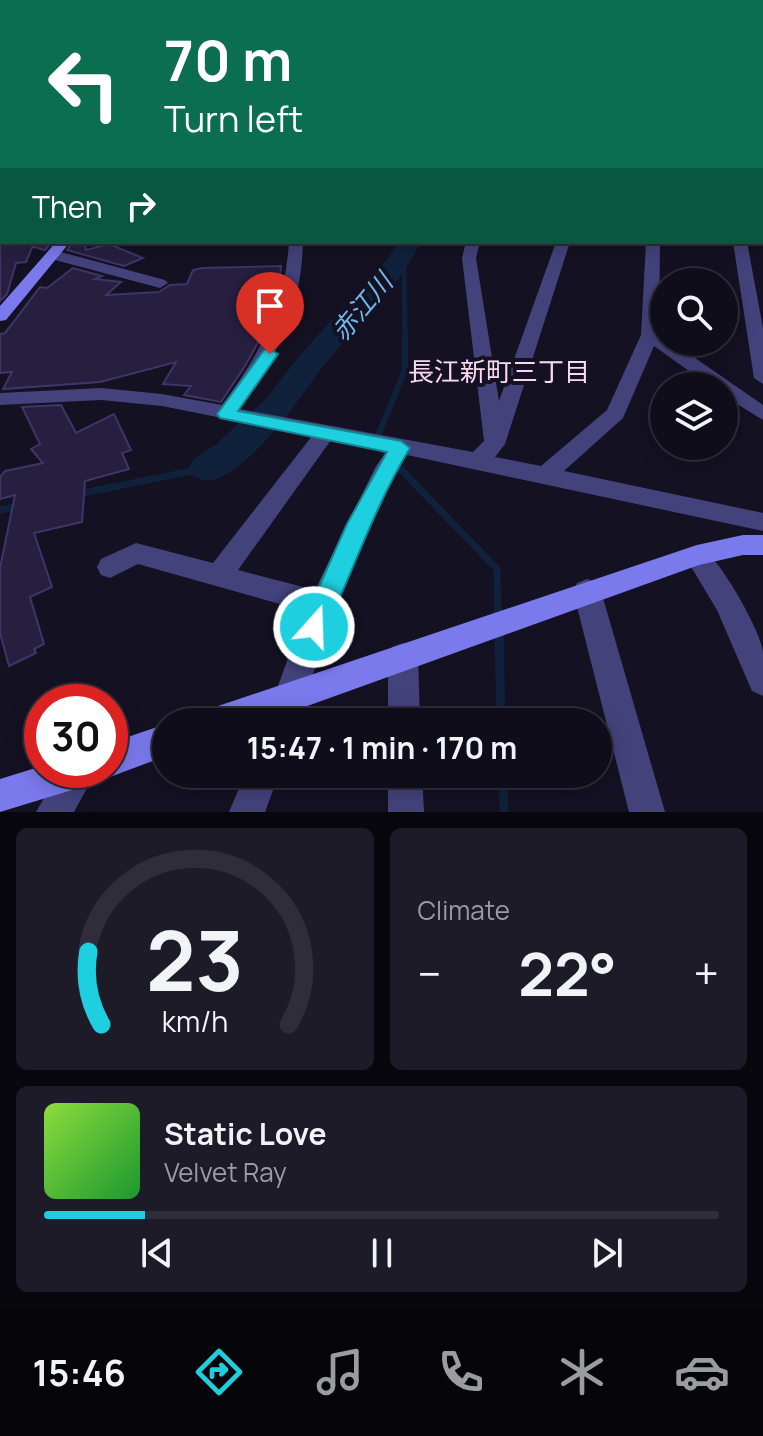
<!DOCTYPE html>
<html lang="en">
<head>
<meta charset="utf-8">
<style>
	:root { --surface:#0f0d1a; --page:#1d1b27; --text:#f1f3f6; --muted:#9b9ca2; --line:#2f2d39; --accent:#1ecfdf }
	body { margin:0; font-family:Manrope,"Noto Sans JP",sans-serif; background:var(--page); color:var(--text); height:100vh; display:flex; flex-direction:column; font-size:30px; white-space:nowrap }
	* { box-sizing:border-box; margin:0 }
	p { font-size:26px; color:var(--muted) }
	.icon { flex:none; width:44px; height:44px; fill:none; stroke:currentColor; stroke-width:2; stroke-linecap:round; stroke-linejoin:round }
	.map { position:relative; height:812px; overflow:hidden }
	.sheet { display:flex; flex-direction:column; gap:16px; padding:16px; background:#08070e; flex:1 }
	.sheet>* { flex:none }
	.top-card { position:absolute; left:0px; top:0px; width:764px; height:244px; box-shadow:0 4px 20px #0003,0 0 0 2px var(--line); background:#0b6e4f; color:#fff; overflow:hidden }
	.fabs { position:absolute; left:650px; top:268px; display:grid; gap:16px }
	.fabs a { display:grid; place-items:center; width:88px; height:88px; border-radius:50%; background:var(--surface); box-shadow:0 4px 20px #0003,0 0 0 2px var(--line); font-size:40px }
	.speed { position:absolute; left:24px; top:684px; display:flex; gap:16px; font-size:40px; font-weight:700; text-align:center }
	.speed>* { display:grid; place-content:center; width:104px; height:104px; border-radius:50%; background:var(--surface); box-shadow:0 4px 20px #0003,0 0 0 2px var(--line); line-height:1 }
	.speed .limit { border:12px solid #d22; background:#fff; color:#111 }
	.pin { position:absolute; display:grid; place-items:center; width:68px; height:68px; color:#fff; margin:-82px -34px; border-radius:50% 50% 50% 0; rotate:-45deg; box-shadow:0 0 8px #0007 }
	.pin .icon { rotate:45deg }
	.me { position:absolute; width:88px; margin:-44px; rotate:20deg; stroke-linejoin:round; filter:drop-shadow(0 0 6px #0008) }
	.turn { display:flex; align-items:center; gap:28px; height:168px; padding:0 32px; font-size:36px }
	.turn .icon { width:104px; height:104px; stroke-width:2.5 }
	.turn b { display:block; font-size:56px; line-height:68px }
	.then { display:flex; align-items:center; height:76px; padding:0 32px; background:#0003; gap:16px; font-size:30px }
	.big { font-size:60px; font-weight:700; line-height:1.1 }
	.sheet .card { flex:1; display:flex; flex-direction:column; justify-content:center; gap:12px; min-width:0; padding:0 28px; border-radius:12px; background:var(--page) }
	.sheet .dial { align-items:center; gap:0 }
	.dial svg { height:208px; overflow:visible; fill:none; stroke:var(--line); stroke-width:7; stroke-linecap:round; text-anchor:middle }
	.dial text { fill:var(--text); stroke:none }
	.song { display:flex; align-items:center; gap:24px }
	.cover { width:96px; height:96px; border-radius:12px; background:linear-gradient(135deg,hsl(90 70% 55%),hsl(130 70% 35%)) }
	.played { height:8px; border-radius:4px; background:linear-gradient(90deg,var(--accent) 15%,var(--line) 15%) }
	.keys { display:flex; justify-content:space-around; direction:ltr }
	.heat { display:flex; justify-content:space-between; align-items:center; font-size:44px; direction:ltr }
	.sheet .tiles { flex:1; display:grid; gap:16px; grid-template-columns:1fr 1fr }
	.card:last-child { grid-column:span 2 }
	.trip { position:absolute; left:152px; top:708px; width:460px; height:80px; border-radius:40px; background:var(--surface); box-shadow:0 4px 20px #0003,0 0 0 2px var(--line); font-weight:700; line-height:80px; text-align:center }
	.dock { display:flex; height:128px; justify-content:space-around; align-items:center; background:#06050a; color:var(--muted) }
	.dock .icon { width:56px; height:56px }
	.dock .selected { color:var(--accent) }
	.dock b { font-size:36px; color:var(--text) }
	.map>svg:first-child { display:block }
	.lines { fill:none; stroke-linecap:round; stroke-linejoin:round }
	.stream-far3 { stroke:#10213b; stroke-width:5 }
	.stream-far2 { stroke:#10213b; stroke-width:6 }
	.stream-far1 { stroke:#10213b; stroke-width:7 }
	.stream { stroke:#10213b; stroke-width:9 }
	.river { fill:#10213b; fill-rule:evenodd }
	.building { fill:#261f40; stroke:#3e3569; stroke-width:2 }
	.street { fill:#43427b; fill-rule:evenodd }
	.secondary { fill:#7b7aed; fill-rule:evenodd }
	.route { fill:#1ecfdf; stroke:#148791; stroke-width:2 }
	.labels { text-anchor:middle; stroke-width:8; stroke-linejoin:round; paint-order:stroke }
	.water-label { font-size:26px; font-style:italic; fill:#73b6ec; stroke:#141122 }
	.neighbourhood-label { font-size:26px; fill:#fad9ee; stroke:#141122 }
</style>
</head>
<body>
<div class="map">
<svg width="763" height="812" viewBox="0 0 763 812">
	<rect width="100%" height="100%" fill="#141122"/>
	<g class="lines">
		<!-- stream-far3 -->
		<path class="stream-far3" d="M400,260L404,267L405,334"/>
		<!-- stream-far2 -->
		<path class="stream-far2" d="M389,457L375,443L405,370V332"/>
		<!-- stream-far1 -->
		<path class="stream-far1" d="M387,455L497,569L498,613
			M78,494L207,468
			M0,510L20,506"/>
		<!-- stream -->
		<path class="stream" d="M498,611V618
			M499,630L501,722
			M503,774L504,812"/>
		<!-- river -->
		<path class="river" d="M397,242H421C398,290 354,327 322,368C293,406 266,451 223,476C212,482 205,481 194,477L188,468L194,459L215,445L265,400L300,355L389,257Z"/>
	</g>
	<!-- building -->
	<path class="building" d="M0,242H52L45,250L34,247V243L26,262L16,263L7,294L0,301Z
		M73,242H85L86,250L109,244L143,258L124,266L67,250Z
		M281,266L279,287L266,328L245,366L221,402L184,395L191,386L163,384L176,362L100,382L3,389L12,372L0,373V334L5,333L40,287L47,288L73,268L102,276L95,279L121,282L106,295L159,292L170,285L187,284L193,270L202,268Z
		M61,405L76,433L114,414L131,450L122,453L129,469L85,481L82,522L34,533L52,587L30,597L44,644L34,649L36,653L9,666L0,633V568L15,495L0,499V477L5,471L43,463L31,449L40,444L22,407Z"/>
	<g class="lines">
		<!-- street -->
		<path class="street" d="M0,112H2V118H0Z
			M762,115H763V121H762Z
			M0,143H2V149H0Z
			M762,182H763V189H762Z
			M0,187H2V195L0,194Z
			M0,201L2,202V210L0,209Z
			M762,217H763V225H762Z
			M289,242H303C301,311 278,353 240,409L473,452L484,441L462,258L466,242H480L476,258L499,401L556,242H570L505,444L495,457L541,466L607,410L641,335L646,242H660L659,333L664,337V342H672L763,405V420L724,396V386H710L654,346L623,418L564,471L763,513V531L407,455L397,469L336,604L297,722H265L305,611L138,564L110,578L101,575L97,567L101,559L136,543L213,563L312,436L162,406L101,400L0,405V393L101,388L162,394L222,405C260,354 285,307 289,242ZM331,440L387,451L376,466L315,590L238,570Z
			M733,242H747L763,328V384L754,378Z
			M61,252L165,280L168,283L160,288L44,257Z
			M697,545C716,551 760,629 763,651C763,665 763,681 763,696L752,691L717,610L684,555L688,548Z
			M587,579L597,583L601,591L665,812H629L573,591L577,583Z
			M403,643L414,647L418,657L420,722H388V657L392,647Z
			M60,770H97L74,812H36Z
			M245,774H279L265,812H229Z
			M388,774H422L424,812H388Z"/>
		<!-- secondary -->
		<path class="secondary" d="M56,242H70L6,320L0,321V306Z
			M743,535H763V555H743L699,565L263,722H202L207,711L218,706L697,545Z
			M166,724V756L110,777L98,772L94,782L82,787L0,812V779L42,766V770H110V743Z"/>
	</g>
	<!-- sky -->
	<linearGradient id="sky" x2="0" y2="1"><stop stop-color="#0b0913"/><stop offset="0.47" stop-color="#34384f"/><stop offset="1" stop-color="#34384f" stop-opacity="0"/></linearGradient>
	<rect width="763" height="217" fill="url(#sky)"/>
	<!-- route -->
	<path class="route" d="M270,349L278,354L238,411L401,441L410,448C374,507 353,572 323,635L314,639L305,635L301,627L347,524L387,452L220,418L217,414L220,410L264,350Z"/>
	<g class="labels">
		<!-- water labels -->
		<g class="water-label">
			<text transform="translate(362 307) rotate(-50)" y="9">赤江川</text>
		</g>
		<!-- neighbourhood labels -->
		<g class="neighbourhood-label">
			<text x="499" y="381">長江新町三丁目</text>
		</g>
	</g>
</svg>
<div class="fabs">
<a><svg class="icon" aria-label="search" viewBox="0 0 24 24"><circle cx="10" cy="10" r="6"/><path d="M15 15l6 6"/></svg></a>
<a><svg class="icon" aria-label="layers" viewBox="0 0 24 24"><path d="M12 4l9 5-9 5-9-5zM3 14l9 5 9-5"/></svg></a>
</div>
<div class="speed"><div class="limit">30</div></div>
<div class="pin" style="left:270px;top:354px;background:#d93025"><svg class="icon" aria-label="arrive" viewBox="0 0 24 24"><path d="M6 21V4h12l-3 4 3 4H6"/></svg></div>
<svg class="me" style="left:314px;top:627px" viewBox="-20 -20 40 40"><circle r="17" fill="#1ecfdf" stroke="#fff" stroke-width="3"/><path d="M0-11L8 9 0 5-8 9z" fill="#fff"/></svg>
<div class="trip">15:47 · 1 min · 170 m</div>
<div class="top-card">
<div class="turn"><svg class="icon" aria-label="left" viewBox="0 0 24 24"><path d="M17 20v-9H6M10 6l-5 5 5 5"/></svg><div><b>70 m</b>Turn left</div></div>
<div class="then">Then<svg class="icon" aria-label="right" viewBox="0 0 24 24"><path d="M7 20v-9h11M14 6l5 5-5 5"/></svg></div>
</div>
</div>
<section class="sheet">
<div class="tiles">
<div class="card dial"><svg viewBox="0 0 100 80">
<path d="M14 69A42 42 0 1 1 86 69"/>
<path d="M14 69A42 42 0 0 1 9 41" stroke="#1ecfdf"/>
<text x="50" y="56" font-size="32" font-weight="700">23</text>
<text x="50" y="72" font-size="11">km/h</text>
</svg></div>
<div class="card"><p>Climate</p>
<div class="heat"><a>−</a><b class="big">22°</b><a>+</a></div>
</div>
<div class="card">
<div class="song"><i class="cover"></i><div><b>Static Love</b><p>Velvet Ray</p></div></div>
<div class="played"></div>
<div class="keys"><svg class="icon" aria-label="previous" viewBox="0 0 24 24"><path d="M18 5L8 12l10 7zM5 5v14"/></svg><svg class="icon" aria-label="pause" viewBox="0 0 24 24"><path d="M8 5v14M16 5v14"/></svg><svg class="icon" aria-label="next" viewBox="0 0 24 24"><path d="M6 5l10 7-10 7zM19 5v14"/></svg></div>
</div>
</div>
</section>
<nav class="dock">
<b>15:46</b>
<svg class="icon selected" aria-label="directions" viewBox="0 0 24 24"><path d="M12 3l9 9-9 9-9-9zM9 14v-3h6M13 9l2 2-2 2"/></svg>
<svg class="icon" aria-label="music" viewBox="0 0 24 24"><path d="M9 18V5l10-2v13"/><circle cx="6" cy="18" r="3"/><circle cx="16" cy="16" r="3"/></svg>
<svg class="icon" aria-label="phone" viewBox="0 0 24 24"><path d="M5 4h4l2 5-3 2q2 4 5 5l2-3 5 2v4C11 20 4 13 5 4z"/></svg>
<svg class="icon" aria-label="climate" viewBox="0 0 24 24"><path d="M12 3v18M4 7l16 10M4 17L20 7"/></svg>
<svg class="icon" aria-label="car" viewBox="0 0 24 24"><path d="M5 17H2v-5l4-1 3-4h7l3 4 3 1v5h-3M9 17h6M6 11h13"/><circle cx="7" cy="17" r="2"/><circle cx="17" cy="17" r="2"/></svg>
</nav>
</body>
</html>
